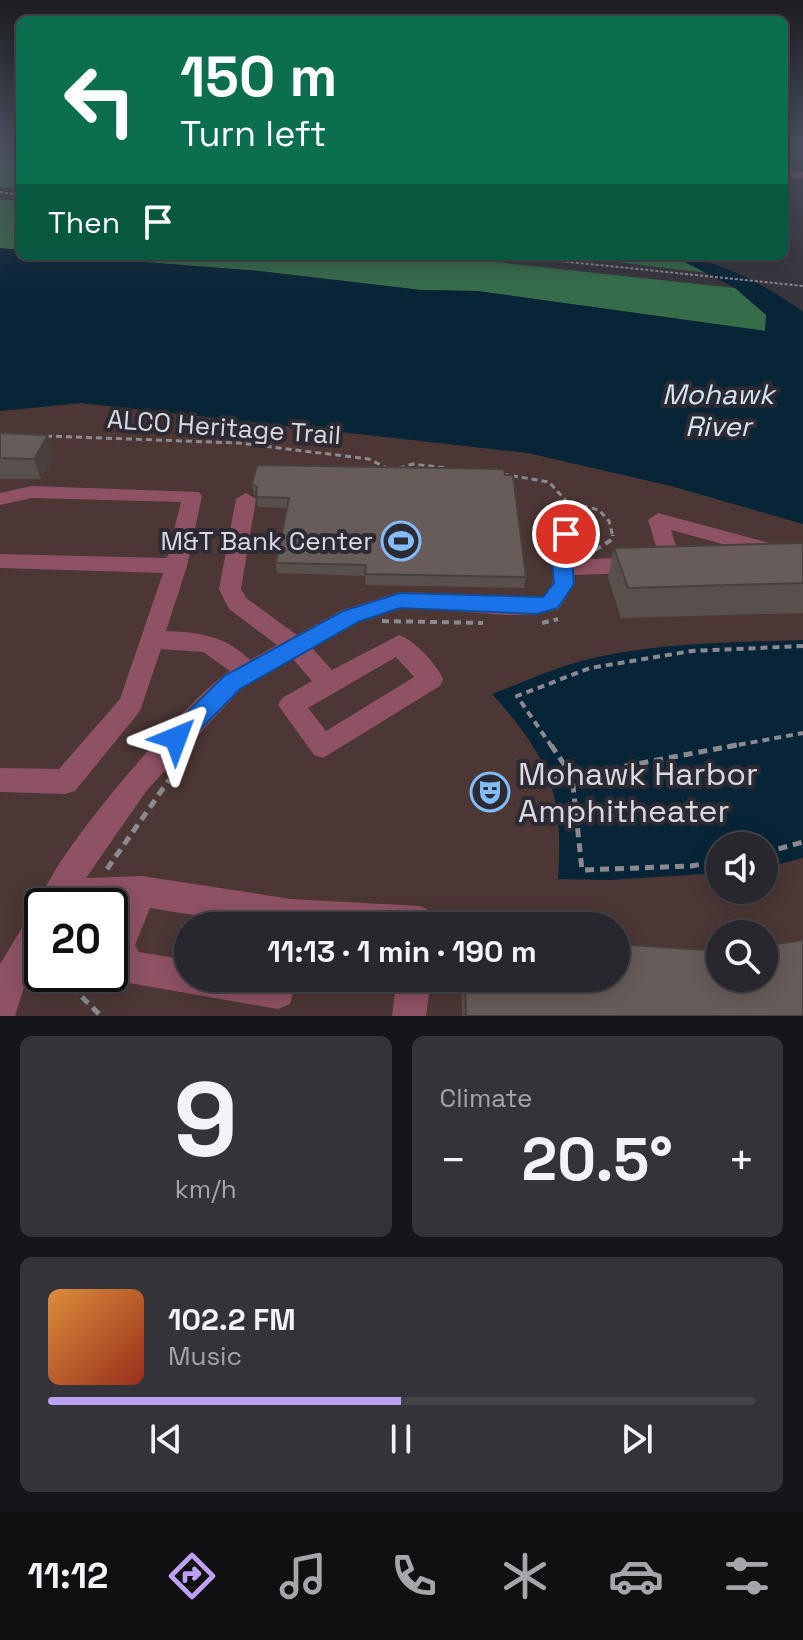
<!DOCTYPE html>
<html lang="en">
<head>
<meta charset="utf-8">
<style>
	:root { --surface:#28272d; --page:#343339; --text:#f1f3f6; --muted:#a5a5aa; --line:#444449; --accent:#bca0f2 }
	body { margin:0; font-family:"Space Grotesk",sans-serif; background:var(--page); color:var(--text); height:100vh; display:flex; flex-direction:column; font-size:30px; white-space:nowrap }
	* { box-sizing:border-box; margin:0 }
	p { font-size:26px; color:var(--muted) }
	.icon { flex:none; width:44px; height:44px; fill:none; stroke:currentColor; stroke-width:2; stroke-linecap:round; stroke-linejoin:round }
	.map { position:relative; height:1016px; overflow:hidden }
	.details { display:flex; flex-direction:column; gap:20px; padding:20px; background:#161519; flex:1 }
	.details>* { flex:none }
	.hud { position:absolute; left:16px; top:16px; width:772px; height:244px; border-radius:12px; box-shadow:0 4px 20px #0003,0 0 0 2px var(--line); background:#0b6e4f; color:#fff; overflow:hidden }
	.tools { position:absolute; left:706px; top:832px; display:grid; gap:16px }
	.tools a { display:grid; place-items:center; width:72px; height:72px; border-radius:50%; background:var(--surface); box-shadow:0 4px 20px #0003,0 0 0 2px var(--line); font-size:40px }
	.speed { position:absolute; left:24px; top:888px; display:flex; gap:16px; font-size:40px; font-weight:700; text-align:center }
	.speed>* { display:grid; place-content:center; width:104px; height:104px; border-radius:50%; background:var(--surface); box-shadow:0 4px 20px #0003,0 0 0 2px var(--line); line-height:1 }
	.speed .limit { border:4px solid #111; border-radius:12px; background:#fff; color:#111 }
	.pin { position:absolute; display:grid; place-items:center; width:68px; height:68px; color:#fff; margin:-34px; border:4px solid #fff; border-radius:50%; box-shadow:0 2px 8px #0007 }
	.me { position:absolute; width:88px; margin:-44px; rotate:44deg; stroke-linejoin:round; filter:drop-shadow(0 0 6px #0008) }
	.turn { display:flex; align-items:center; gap:28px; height:168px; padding:0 32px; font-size:36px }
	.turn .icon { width:104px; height:104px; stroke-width:2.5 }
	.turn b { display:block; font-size:56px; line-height:68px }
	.then { display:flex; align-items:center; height:76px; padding:0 32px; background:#0003; gap:16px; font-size:30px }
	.big { font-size:60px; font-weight:700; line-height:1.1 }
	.details .widget { flex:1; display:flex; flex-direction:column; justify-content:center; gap:12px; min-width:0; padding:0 28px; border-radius:12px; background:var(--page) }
	.details .dial { align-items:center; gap:0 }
	.dial b { font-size:104px; line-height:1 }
	.song { display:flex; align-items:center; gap:24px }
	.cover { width:96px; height:96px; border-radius:12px; background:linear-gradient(135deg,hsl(30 70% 55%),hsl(10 70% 35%)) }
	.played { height:8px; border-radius:4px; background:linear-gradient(90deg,var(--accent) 50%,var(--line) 50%) }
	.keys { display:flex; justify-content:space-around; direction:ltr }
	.heat { display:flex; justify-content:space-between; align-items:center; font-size:44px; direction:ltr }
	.details .tiles { flex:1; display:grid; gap:20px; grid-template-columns:1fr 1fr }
	.widget:last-child { grid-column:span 2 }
	.trip { position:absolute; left:174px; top:912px; width:456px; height:80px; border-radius:40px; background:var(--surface); box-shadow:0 4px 20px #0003,0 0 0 2px var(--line); font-weight:700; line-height:80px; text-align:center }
	.dock { display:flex; height:128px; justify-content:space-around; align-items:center; background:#101012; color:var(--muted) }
	.dock .icon { width:56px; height:56px }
	.dock .selected { color:var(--accent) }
	.dock b { font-size:36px; color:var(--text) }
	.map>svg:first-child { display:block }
	.commercial { fill:#4c3735; fill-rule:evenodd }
	.green { fill:#356c4a }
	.water { fill:#082537 }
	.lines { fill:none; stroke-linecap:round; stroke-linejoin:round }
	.path-far3 { stroke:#8c8a91; stroke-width:2; stroke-dasharray:3 2; stroke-linecap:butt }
	.path-far2 { stroke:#8c8a91; stroke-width:3; stroke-dasharray:6 4; stroke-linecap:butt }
	.path-far1 { stroke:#8c8a91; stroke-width:4; stroke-dasharray:7 5; stroke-linecap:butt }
	.path { stroke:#8c8a91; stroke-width:5; stroke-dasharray:9 6; stroke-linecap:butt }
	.minor { fill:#8e5264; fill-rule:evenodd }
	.wall { fill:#594f4d }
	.shaded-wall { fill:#48403e }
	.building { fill:#675c59; stroke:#48403e; stroke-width:2 }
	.route { fill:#1a73e8; stroke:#114b97; stroke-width:2 }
	.labels { text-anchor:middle; stroke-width:8; stroke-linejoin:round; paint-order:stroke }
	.street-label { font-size:26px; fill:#dbdae0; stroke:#2c2a32 }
	.poi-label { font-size:26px; fill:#dbdae0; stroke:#2c2a32; text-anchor:end }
	.water-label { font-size:28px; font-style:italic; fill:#d2e6f6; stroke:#2c2a32 }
	.near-poi-label { font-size:32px; fill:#dbdae0; stroke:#2c2a32; text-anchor:start }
</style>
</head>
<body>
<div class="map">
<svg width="803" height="1016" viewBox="0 0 803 1016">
	<rect width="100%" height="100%" fill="#36343c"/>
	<!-- commercial -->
	<path class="commercial" d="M81,403L528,453L671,486L803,524V1016H0V411ZM720,846H764V890H720ZM42,906H110V974H42ZM188,926H616V978H188ZM720,934H764V978H720Z"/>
	<!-- green -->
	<path class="green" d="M0,146H20V189L0,187Z
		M0,199L20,202V250L0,248Z
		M68,256H440L735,288L767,315L765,331L477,291L421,290L259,271Z
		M567,256H673L707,273Z"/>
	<!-- water -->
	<path class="water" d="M0,248L20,250V256H68L259,271L421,290L477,291L765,331L766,315L735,288L673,256C713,256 771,288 803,312V524L671,486L528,453L81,403L0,411Z
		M803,640V858L764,868V846H720V873L610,880L558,879C564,794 549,757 492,694C521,683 549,670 578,662C652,642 728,643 803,640Z"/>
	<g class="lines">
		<!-- path-far3 -->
		<path class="path-far3" d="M0,192L20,195
			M511,256L803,286"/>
		<!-- path-far2 -->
		<path class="path-far2" d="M46,436L239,443L369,459L387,468
			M399,468L413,464L446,468
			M502,474L549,482L567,502L599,510L609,521L613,537"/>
		<!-- path-far1 -->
		<path class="path-far1" d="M595,550L613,539V535
			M382,621L483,623
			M542,623L558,619
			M552,747L517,696L590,668L692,651L803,646
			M727,747L803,733"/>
		<!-- path -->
		<path class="path" d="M551,745L572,776L582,870L691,866L720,861
			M551,780L737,745
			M764,853L803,842
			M107,869L169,780
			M66,974L65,980L101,1016"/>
		<!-- minor -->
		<path class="minor" d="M787,146H803V152L789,148Z
			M784,171L803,172V178L784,177Z
			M32,486L199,492L202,496L187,566L166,631C199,632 226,636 250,660L277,645L229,609L219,589L236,499L246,493L256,499L241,589L246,598L297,635L342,610L400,592L543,597C547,592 552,586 553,580C556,558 547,526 576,518L586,525L576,538L573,560L635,557L643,560L646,565L643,570L635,573L574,575L575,584L559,609C509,624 455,606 403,608C371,610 339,633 312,648L332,670L399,635C415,640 436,664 443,679L440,686L323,758L314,755L278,705L282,698L312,681L293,659L241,689L147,790L86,878L142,876L291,899L420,906L431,911L435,926H262L150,908L135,945L139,952L188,960V978H297L290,1004L278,1009L129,983L117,979C105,955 108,931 119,908L42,906V955L25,984L15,1016H0V964L31,913L39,909C36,872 194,691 230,671L203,652L161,649L140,711L75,791L65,794L0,792V768L59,769L120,699L163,573L0,568V554L167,558L181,502L32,498L0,505V493ZM396,657L414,677L326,731L308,708Z
			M658,513L803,552V566L671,530L682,564L679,569H663L648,520Z
			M397,978H431L426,1016H392Z"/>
	</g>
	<!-- wall -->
	<path class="wall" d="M0,433L55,455L41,479H0Z
		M252,484L526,577L524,588L366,585L365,576L277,573L276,563L287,508L258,507L256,496L254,494Z
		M803,543V613L621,618L608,578L614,548Z
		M461,978H720L803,1016H462Z"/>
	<!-- shaded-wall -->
	<path class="shaded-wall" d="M48,435L55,455L41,479L34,459Z"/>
	<!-- building -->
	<path class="building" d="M0,433L48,435L34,459L0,458Z
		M257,465L504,469L505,475H513L526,577L365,574L366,565L276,563L289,498L256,497L257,487L252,484Z
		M803,543V583L628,588L614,548Z
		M463,919L506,921L507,926H464Z
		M803,940V1016H466L465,978H616V944L720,951V978H764V946Z"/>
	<!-- sky -->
	<linearGradient id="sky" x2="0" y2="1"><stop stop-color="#1e1d21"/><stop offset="0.51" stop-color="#4c5061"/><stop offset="1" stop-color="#4c5061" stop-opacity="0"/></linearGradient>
	<rect width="803" height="289" fill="url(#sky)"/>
	<!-- route -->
	<path class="route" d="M566,528L575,534L571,548L574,584L558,608L537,614L400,608L358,622L240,689L185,745L176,748L168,745L164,738L168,731L224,676L343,611L400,593L543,597L554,583C553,567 545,533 566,528Z"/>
	<!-- icons -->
	<defs>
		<symbol id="stadium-ring" viewBox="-11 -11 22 22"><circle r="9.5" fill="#2c2a32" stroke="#83bcfb" stroke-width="1.5"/><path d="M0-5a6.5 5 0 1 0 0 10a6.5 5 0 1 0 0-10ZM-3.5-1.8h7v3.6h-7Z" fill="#83bcfb"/></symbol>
		<symbol id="theatre-ring" viewBox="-11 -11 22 22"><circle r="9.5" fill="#2c2a32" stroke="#83bcfb" stroke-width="1.5"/><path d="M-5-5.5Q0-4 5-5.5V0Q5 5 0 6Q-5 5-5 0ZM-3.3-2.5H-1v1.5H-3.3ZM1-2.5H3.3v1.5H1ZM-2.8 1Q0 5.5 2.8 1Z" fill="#83bcfb"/></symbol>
	</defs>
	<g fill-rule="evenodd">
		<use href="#stadium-ring" x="379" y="519" width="44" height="44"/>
		<use href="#theatre-ring" x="468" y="770" width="44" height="44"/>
	</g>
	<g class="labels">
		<!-- street labels -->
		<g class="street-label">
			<text transform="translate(224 427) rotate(4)" y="9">ALCO Heritage Trail</text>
		</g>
		<!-- poi labels -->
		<g class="poi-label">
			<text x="373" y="550">M&amp;T Bank Center</text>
		</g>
		<!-- water labels -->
		<g class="water-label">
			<text x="718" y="404">Mohawk<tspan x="718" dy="32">River</tspan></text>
		</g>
		<!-- near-poi labels -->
		<g class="near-poi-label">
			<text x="518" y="785">Mohawk Harbor<tspan x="518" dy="37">Amphitheater</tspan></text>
		</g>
	</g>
</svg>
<div class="tools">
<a><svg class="icon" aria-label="sound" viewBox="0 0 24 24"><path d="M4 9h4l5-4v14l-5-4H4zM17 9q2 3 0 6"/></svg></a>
<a><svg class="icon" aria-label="search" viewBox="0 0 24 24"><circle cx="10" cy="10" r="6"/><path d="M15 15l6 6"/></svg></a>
</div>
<div class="speed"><div class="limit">20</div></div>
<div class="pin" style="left:566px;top:534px;background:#d93025"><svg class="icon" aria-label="arrive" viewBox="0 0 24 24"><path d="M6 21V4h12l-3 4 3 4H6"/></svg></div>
<svg class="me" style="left:176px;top:738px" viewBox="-20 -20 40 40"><path d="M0-17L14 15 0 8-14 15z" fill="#1a73e8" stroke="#fff" stroke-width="4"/></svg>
<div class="trip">11:13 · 1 min · 190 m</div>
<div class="hud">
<div class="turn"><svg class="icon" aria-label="left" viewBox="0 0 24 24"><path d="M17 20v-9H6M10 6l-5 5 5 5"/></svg><div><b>150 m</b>Turn left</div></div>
<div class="then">Then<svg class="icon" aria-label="arrive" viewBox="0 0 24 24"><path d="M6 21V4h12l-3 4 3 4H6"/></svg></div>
</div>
</div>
<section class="details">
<div class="tiles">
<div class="widget dial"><b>9</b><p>km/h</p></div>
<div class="widget"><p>Climate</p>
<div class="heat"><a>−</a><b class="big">20.5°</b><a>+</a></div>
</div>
<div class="widget">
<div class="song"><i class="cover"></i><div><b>102.2 FM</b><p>Music</p></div></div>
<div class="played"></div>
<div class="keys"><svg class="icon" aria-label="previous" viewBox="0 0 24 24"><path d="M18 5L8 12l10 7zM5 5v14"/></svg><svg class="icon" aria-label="pause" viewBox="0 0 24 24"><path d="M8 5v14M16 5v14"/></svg><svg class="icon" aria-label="next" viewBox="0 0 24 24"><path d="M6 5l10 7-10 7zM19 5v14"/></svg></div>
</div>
</div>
</section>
<nav class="dock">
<b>11:12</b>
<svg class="icon selected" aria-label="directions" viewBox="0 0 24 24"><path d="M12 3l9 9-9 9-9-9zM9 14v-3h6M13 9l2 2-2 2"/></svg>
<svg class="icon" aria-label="music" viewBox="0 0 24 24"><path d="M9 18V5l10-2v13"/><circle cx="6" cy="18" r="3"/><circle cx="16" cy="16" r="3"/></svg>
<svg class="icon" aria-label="phone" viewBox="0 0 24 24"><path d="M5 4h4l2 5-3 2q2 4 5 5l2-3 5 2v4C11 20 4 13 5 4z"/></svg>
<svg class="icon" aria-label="climate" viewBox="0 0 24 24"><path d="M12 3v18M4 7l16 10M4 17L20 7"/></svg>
<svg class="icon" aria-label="car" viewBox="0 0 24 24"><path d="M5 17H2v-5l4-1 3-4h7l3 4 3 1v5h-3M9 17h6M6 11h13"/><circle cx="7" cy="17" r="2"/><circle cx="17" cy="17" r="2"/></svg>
<svg class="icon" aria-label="filters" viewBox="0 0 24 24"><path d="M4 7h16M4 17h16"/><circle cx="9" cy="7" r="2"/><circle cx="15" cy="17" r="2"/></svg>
</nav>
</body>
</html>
